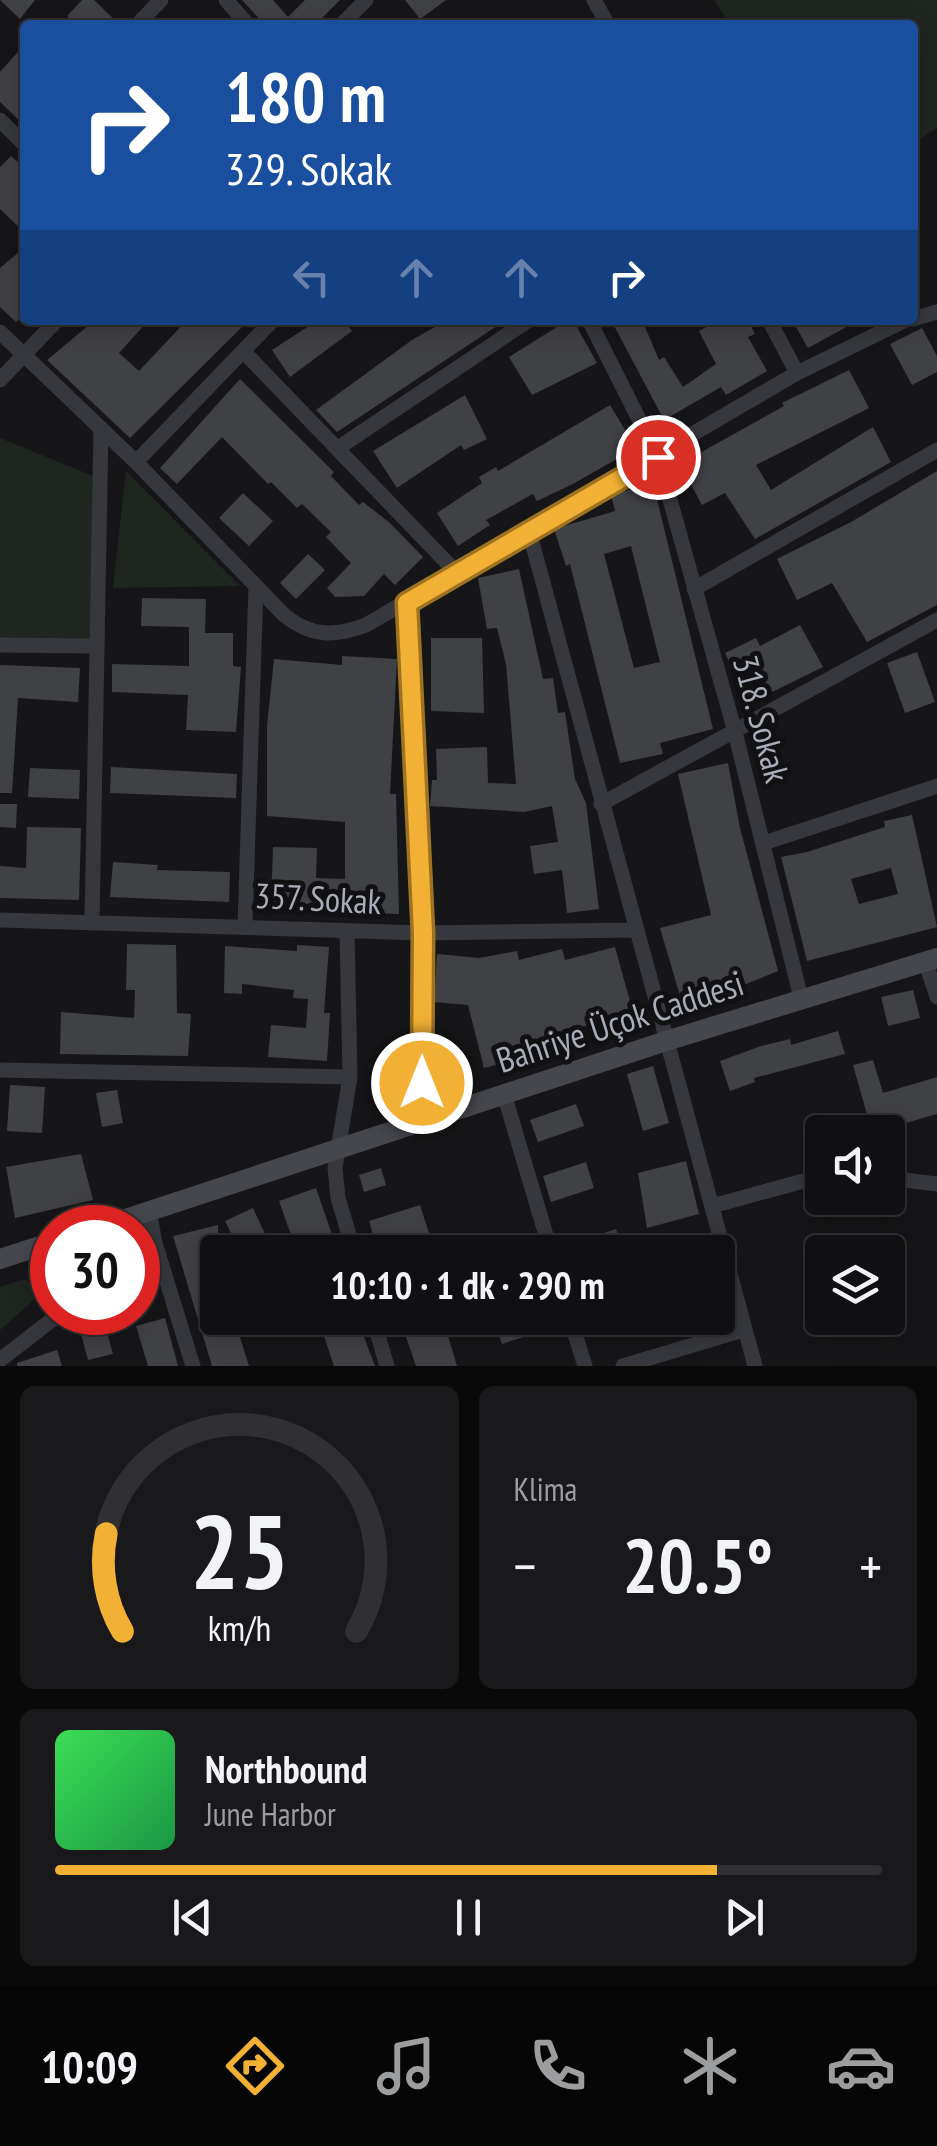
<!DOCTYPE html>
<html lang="tr">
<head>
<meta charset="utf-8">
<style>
	:root { --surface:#101012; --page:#19191b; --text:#f1f3f6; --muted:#9c9d9f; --line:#303032; --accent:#f2b134 }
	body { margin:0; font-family:"PT Sans Narrow",sans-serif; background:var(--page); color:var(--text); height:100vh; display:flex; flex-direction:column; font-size:38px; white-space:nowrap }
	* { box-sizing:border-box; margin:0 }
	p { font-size:32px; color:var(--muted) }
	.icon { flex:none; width:55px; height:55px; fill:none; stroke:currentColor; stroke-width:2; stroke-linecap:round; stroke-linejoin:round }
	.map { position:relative; height:1366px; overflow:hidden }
	.drawer { display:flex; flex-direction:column; gap:20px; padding:20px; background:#09090a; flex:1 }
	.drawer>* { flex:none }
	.banner { position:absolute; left:20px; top:20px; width:898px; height:305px; border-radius:10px; box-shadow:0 5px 25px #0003,0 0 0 2px var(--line); background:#1a4fa0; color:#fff; overflow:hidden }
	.tools { position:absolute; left:805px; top:1115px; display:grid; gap:20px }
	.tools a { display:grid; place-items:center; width:100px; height:100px; border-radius:10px; background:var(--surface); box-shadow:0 5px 25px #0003,0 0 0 2px var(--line); font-size:50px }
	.speed { position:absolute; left:30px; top:1205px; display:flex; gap:20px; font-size:50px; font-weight:700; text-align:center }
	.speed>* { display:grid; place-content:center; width:130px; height:130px; border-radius:50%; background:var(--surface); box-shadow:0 5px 25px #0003,0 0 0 2px var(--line); line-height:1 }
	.speed .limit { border:15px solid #d22; background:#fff; color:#111 }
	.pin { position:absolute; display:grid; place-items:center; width:85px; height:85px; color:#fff; margin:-42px; border:5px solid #fff; border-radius:50%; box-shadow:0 2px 10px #0007 }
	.me { position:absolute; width:110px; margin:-55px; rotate:0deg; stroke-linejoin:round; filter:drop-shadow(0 0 8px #0008) }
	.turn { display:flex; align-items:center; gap:35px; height:210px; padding:0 40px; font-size:45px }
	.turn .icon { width:130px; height:130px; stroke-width:2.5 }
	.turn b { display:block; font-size:70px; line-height:85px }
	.lanes { display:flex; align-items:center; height:95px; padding:0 40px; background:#0003; justify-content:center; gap:50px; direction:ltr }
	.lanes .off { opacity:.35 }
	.big { font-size:75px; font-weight:800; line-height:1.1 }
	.drawer .widget { flex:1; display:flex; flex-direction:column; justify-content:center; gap:15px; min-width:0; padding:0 35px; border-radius:15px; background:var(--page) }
	.drawer .dial { align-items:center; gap:0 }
	.dial svg { height:260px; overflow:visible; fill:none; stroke:var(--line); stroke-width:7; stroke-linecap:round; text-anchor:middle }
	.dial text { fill:var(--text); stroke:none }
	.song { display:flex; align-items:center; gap:30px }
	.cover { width:120px; height:120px; border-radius:15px; background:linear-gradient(135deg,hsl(130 70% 55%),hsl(140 70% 35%)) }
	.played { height:10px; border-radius:5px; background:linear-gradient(90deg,var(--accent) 80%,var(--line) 80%) }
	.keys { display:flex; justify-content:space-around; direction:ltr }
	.heat { display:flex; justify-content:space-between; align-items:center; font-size:55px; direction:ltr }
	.drawer .tiles { flex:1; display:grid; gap:20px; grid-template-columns:1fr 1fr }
	.widget:last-child { grid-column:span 2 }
	.trip { position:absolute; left:200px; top:1235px; width:535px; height:100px; border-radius:10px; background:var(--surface); box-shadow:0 5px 25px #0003,0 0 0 2px var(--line); font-weight:800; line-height:100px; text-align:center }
	.tab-bar { display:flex; height:160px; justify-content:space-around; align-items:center; background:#060607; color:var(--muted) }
	.tab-bar .icon { width:70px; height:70px }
	.tab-bar .current { color:var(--accent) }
	.tab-bar b { font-size:45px; color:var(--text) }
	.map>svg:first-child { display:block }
	.green { fill:#1e261f }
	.building { fill:#404145; fill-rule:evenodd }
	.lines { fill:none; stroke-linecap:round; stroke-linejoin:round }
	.street { stroke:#37383d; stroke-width:15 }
	.secondary { stroke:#45474d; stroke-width:20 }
	.route-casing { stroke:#9d7322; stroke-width:25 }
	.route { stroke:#f2b134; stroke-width:18 }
	.labels { text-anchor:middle; stroke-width:10; stroke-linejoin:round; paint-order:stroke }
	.street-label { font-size:35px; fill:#a8adb8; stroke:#111113 }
</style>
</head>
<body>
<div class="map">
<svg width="937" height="1366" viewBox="0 0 937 1366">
	<rect width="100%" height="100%" fill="#161618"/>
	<!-- green -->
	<path class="green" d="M714,0H937V128L913,144L912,25H730Z
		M0,438L93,476L92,638H0Z
		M126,471L240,586L113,588Z
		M24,1279L43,1292L0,1330V1287Z"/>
	<!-- building -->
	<path class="building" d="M0,0H35L20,19Z
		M82,0H94L120,25H77L67,16Z
		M242,0H273L288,17L305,0H340L315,25H265Z
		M405,0H446L420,19Z
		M25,44V126L0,102V72Z
		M11,156L25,168V233L0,209V167Z
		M25,247V313L16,322L0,307V268Z
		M95,320H149L119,353L139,371L187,320H249L130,438L47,360Z
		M318,320H344L352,331L290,377L272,350Z
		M447,320H506L337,432L316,410L412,340Z
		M568,320H573L597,363L532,395L509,357Z
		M611,320H642L659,360L664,357L683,387L716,364L699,331L720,320H748L755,334L748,337L767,371L726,395L721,387L664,420Z
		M792,320H859L808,348Z
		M922,328L937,356V372L912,385L890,344Z
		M849,370L869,408L756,465L771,490L873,427L891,462L755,539L725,493L702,505L680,464L784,406L782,403Z
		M240,379L334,472L331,476L359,505L363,502L390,523L423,557L395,585L384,574L364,596L335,597L327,588L351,563L326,537L331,532L302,504L297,508L271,482L268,484L222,437L177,484L160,468Z
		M465,395L487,439L464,450L461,445L397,488L373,451Z
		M610,405L636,448L573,484L537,501L533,494L486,520L490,525L458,546L437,513L482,483L479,477L496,467L498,471Z
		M937,471V605L867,642L832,583L797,600L777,559L851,522Z
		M653,483L713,729L660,743L663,754L620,763L570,564L566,566L554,529L615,511L611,495ZM631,546L660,662L634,668L604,554Z
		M243,493L273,521L249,546L219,518Z
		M308,554L325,570L296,599L280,583Z
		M519,569L543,679L553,678L558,713L565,712L575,779L586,803L599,909L567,913L562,870L534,874L530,846L558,842L552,806L524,812L430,806L432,780H437L436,749L487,747L488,783L516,784L506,664L497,628L487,629L478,578Z
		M142,598L206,599L205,633H233V666L241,667L236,732L186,730L188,695L112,692V664L189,666V627L141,626Z
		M800,625L823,667L750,703L725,653L756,638L760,646Z
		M431,638H482L484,713L431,711Z
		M917,652L935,702L905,713L887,663Z
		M342,656L397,659L390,794H396L399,914L338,912V905L271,903L273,847L317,848L316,878L345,879V822L267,816V726L274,659L342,665Z
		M0,665L80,668L78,702L18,698L12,793H0Z
		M728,763L740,828L778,971L684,1009L660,928L711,915L678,774Z
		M111,767L237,774L236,798L110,793Z
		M30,768L80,770L79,799L28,797Z
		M0,804H17L16,828L0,827Z
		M912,815L937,927L807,961L781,857L807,852L885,827L884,821ZM891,868L898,894L859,904L851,879Z
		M27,827L81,828L79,900L0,898V866L26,868Z
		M113,862L158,865L157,870L230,872L229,902L110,897Z
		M127,944L176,945L177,1013L191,1014L188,1056L60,1054L61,1012L134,1018L135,990H126Z
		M297,945L329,947L324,1013H330L327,1061L268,1057L271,1025L306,1028L308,999L293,998L294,990L242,984V994L224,993L225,946L297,951Z
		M615,947L634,1016L581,1027L583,1036L507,1056L508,1062L484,1068L468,1005L434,1002L437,954L479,958L517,951L519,960L562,949L565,960Z
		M913,990L920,1018L888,1026L881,997Z
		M838,1031L845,1054L754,1078L755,1082L730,1091L720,1061L761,1046L790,1039L791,1045Z
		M873,1060L883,1093L937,1077V1114L892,1127L893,1132H872L853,1065Z
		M653,1066L669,1123L643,1131L627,1074Z
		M10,1085L45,1087L42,1133L7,1131Z
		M117,1090L123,1123L102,1127L96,1093Z
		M576,1104L584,1126L538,1142L530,1120Z
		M81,1154L93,1200L15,1218L6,1167Z
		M686,1161L699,1214L647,1228L638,1173Z
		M586,1162L594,1188L551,1202L543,1176Z
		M381,1168L386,1185L364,1192L359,1175Z
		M316,1188L338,1252H297L279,1201Z
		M420,1205L429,1233L377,1249L369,1221Z
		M253,1208L265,1234L238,1247L225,1221Z
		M218,1225V1318H234L249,1366H212L173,1236Z
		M616,1229L624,1252H583L579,1241Z
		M165,1318L178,1366H148L136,1326Z
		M318,1318H357L375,1366H334Z
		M425,1318H472L446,1329L457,1366H416L402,1325Z
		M514,1318H559L560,1325L502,1344L495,1324Z
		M106,1328L113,1354L88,1360L81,1334Z
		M57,1350L62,1366H17V1363Z"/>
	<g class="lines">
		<!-- street -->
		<path class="street" d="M226,0L248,25
			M594,0L608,25
			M137,25L161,0
			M341,25L366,0
			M0,120L25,145
			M912,319L937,312
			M589,320L658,457L735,732L801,998
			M769,320L797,373
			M0,332L136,462L284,615C311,637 334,637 366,625L797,373L906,320
			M244,352L455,571
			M0,380L57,320
			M338,448L529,320
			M136,462L273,320
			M529,531L755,1366
			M694,589L937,450
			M407,603L423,933L422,1121
			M0,645L96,646
			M601,804L937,620
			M764,843L937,786
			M0,920L423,933L634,930
			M92,923L101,428
			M245,925L256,586
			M347,931L350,1077L335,1168L338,1198L354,1252
			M925,961L937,997
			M0,1070L350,1077
			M504,1094L551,1252
			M888,1178L937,1184
			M712,1206L822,1176
			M149,1211L155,1243L193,1366
			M138,1256L155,1243
			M373,1318L387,1366
			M570,1318L585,1366
			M0,1360L62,1312
			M623,1366L743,1330"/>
		<!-- secondary -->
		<path class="secondary" d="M98,1228L666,1041L937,958
			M0,1259L52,1242"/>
	</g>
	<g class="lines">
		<defs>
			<path id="route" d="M422,1083L423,933L407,603L658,457"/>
		</defs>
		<!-- route casing -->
		<use href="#route" class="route-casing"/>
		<!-- route -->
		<use href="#route" class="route"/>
	</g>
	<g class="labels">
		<!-- street labels -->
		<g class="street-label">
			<text transform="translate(761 719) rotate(75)" y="12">318. Sokak</text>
			<text transform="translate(318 899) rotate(3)" y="12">357. Sokak</text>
			<text transform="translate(620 1022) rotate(-18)" y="12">Bahriye Üçok Caddesi</text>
		</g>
	</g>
</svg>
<div class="tools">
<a><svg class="icon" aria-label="sound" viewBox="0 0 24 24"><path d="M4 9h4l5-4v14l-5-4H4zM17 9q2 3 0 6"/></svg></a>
<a><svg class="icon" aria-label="layers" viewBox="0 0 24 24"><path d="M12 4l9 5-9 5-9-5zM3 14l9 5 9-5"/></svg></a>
</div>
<div class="speed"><div class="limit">30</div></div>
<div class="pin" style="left:658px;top:457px;background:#d93025"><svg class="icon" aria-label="arrive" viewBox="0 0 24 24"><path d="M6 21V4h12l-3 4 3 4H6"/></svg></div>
<svg class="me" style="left:422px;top:1083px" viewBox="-20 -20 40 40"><circle r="17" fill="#f2b134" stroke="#fff" stroke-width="3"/><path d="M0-11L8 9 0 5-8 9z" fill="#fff"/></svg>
<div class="trip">10:10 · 1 dk · 290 m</div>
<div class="banner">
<div class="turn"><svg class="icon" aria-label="right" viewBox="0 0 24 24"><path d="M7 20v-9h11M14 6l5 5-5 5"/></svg><div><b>180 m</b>329. Sokak</div></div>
<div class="lanes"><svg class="icon off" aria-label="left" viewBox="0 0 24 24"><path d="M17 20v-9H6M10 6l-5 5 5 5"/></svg><svg class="icon off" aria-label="ahead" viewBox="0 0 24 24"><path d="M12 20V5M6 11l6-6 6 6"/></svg><svg class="icon off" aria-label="ahead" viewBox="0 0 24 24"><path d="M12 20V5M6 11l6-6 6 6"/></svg><svg class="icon" aria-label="right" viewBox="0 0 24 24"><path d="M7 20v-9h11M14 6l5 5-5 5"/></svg></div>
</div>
</div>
<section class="drawer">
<div class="tiles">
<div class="widget dial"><svg viewBox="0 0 100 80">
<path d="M14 69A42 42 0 1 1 86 69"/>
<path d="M14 69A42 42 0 0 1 9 39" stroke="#f2b134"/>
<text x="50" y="56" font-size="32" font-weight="700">25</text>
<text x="50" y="72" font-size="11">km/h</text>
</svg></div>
<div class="widget"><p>Klima</p>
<div class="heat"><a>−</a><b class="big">20.5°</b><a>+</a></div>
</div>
<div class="widget">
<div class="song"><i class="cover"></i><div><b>Northbound</b><p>June Harbor</p></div></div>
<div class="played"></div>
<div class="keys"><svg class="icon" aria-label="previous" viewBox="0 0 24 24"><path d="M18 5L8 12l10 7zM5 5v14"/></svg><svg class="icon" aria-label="pause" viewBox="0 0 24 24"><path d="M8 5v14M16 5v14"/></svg><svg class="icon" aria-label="next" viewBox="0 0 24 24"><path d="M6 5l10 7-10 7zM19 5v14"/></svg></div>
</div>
</div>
</section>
<nav class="tab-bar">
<b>10:09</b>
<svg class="icon current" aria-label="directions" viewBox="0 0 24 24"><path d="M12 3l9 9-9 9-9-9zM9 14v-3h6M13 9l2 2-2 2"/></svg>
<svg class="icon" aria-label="music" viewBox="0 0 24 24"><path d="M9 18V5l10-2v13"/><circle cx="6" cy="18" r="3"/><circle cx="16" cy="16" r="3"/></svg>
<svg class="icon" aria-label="phone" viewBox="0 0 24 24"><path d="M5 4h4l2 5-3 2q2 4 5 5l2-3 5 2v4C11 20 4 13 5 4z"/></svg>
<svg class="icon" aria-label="climate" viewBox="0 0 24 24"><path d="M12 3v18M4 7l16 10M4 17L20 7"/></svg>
<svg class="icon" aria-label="car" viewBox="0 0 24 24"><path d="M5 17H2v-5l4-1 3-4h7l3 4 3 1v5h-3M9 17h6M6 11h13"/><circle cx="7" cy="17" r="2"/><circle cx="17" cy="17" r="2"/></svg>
</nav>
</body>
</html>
